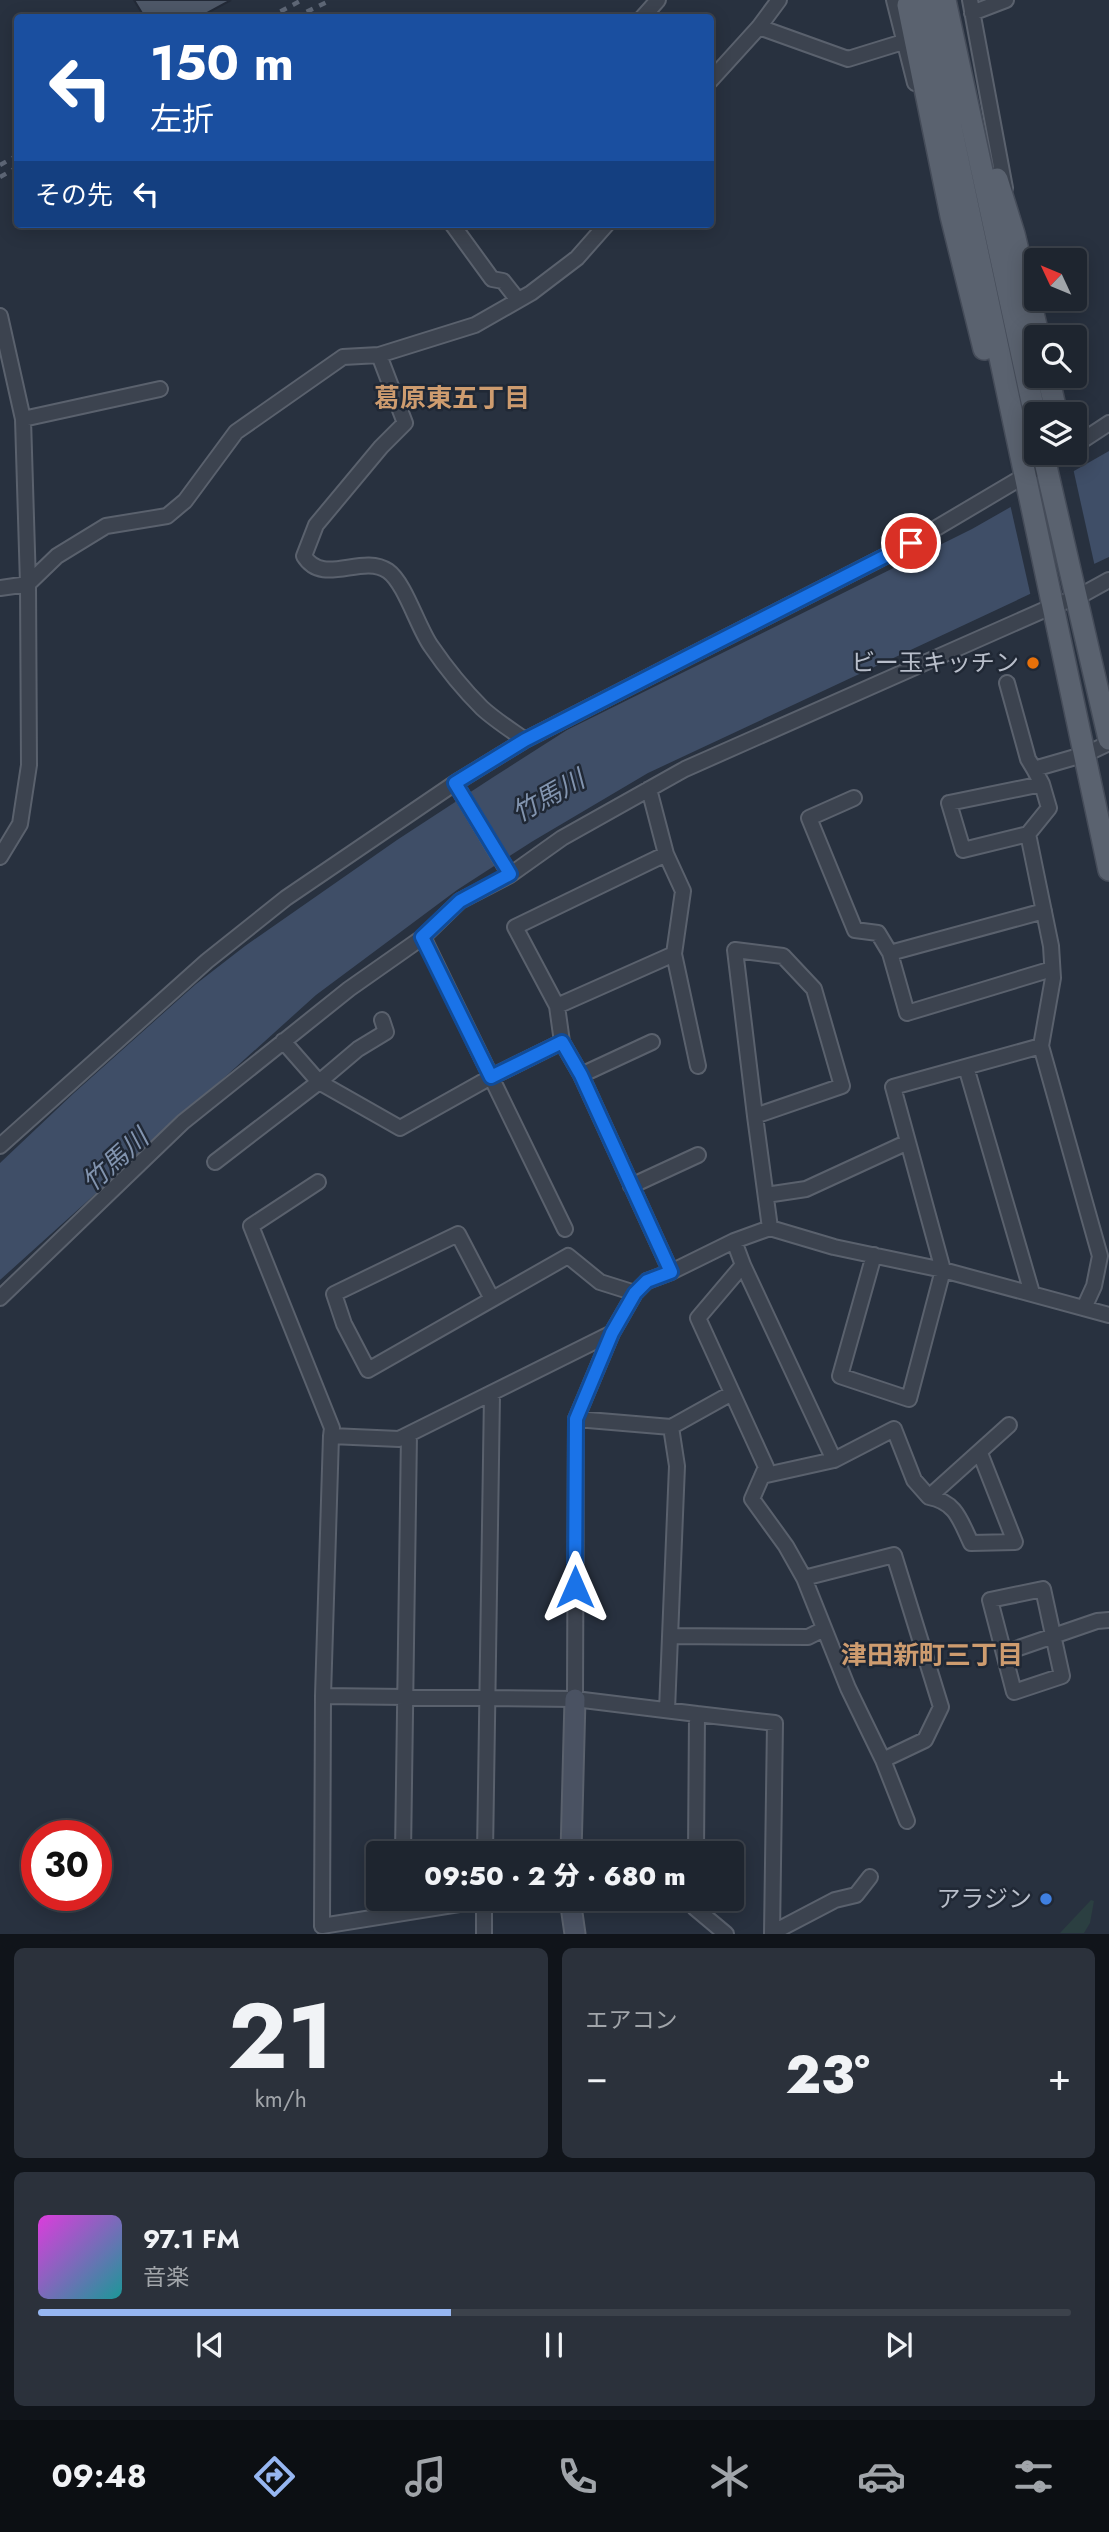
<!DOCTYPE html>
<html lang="ja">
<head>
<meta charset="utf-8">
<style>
	:root { --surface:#1e252f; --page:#2b313b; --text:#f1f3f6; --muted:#a1a5aa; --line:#3c424b; --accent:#96b6f1 }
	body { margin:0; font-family:Jost,"Noto Sans JP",sans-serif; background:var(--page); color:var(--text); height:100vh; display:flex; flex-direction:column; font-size:26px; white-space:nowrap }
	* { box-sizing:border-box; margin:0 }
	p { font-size:23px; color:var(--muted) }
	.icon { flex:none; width:38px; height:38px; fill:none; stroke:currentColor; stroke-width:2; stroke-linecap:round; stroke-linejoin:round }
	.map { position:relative; height:1934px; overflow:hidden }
	.details { display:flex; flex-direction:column; gap:14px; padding:14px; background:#10141a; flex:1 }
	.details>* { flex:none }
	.guide { position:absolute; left:14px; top:14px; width:700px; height:214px; border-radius:7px; box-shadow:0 4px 18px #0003,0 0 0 2px var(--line); background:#1a4fa0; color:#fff; overflow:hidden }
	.needle { width:46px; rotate:314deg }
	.fabs { position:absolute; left:1024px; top:248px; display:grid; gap:14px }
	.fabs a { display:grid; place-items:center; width:63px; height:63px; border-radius:7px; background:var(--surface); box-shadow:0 4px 18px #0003,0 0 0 2px var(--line); font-size:35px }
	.speed { position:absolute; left:21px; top:1820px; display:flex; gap:14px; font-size:35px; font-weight:700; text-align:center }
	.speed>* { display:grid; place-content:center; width:91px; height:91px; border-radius:50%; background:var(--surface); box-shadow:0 4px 18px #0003,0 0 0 2px var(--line); line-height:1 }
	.speed .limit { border:10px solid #d22; background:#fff; color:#111 }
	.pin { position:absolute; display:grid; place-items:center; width:60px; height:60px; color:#fff; margin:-30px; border:4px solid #fff; border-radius:50%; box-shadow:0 2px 7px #0007 }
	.me { position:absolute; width:77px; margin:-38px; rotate:0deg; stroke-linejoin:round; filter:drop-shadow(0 0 5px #0008) }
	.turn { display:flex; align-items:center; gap:24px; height:147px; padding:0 21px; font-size:32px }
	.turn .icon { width:91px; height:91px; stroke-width:2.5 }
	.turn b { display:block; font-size:49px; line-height:60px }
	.then { display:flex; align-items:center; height:66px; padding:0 21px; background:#0003; gap:14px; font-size:26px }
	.big { font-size:52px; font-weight:800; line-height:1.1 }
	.details .card { flex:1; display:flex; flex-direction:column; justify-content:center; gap:10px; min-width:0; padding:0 24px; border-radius:10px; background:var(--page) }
	.details .dial { align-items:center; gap:0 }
	.dial b { font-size:91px; line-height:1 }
	.song { display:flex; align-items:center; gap:21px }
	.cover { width:84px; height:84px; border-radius:10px; background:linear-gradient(135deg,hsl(300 70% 55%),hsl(180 70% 35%)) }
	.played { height:7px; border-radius:4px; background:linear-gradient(90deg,var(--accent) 40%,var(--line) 40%) }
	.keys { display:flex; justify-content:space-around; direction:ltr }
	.heat { display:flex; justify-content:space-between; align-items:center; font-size:38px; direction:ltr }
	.details .tiles { flex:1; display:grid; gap:14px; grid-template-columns:1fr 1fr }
	.card:last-child { grid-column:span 2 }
	.trip { position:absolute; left:366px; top:1841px; width:378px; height:70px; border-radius:7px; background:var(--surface); box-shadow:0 4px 18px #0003,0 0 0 2px var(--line); font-weight:800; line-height:70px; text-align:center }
	.tabs { display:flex; height:112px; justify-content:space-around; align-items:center; background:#0c0f13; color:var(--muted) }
	.tabs .icon { width:49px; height:49px }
	.tabs .selected { color:var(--accent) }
	.tabs b { font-size:32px; color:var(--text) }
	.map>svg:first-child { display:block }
	.green { fill:#2b3f41 }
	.water { fill:#3f4e67 }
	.pier { fill:#28313f }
	.building { fill:#4e5868; stroke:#232a37; stroke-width:2 }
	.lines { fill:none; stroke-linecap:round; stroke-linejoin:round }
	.street-casing { stroke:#5a616d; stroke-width:18 }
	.secondary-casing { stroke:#5a616d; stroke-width:23 }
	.primary-casing { stroke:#454c59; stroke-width:24 }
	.street { stroke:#3c434f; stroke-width:14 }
	.secondary { stroke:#4a5262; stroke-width:19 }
	.primary { stroke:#5a626f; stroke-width:21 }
	.rail { stroke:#5e6776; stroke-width:4.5; stroke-dasharray:7 7; stroke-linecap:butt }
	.route-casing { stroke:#114b97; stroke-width:18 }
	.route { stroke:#1a73e8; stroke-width:12 }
	.food-dot { fill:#e8710a; stroke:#202835; stroke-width:2.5 }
	.shop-dot { fill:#3f7fe0; stroke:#202835; stroke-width:2.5 }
	.labels { text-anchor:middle; stroke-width:5; stroke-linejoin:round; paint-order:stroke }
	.poi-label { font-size:24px; fill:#b8beca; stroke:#202835; text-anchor:end }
	.neighbourhood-label { font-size:26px; font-weight:bold; fill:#ce9c6f; stroke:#202835 }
	.water-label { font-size:26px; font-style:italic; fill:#8294af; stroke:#202835 }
</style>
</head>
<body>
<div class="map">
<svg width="1109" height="1934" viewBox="0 0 1109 1934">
	<rect width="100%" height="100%" fill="#28313f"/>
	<!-- green -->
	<path class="green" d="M1091,1900L1094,1901L1090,1923L1084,1933H1060Z"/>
	<!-- water -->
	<path class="water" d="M1109,451V557L648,773L533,841L457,890L316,995L0,1280V1163L74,1093L196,984L245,946L397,840L495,776L567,730L972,529Z"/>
	<!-- pier -->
	<path class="pier" d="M1073,468L1095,567L1031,597L1010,504Z"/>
	<!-- building -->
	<path class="building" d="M134,0H231L198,18H145Z"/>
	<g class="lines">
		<defs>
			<path id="street" d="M894,0L915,83
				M970,0L1005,188
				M972,13L1006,0
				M642,18L658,0
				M759,27L848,59L903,42
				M710,81L759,27L779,0
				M452,224L492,279L503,281L518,300
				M0,316L23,419L28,584L29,765L20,824L0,857
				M379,355L405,423L381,447L316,525L304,556C323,587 362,553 388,571C405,583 418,628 431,646C444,665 465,691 482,708C495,720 511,730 525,740
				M23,419L160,389
				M1074,446L1109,423
				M0,588L28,584L57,556L106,526L167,516L185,501L236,432L343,357L379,355L475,325L531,293L577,258L607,224
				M1007,683L1028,759L1034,769
				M455,783L510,875
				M649,789L666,854
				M854,798L809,818L855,930L878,933L890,953
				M1028,834L963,850L949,803L1042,784
				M1044,911L890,953L907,1013L1052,969
				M423,937L565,1229
				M735,950L783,956L814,989L842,1086L755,1116Z
				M674,954L698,1066
				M557,1006L674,954L683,891L666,854L515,927L557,1006L562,1042
				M283,1041L319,1082L400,1128L491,1077L562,1042L581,1075L671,1272
				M966,1067L1032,1293
				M581,1075L652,1042
				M755,1116L770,1228
				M0,1146L207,961L286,898L455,783L525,740L911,543L1063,453
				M215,1162L319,1082L358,1049L386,1032L382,1020
				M318,1182L251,1226L332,1428L331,1436
				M631,1186L698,1155
				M766,1195L806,1189L908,1142
				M734,1241L743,1265L698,1318L766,1467L752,1499L786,1546L804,1578L848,1688L883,1760L907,1821
				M874,1255L840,1376L909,1399L943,1270L893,1087L1041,1046
				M743,1265L834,1460
				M0,1298L183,1122L349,989L423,937L460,901L510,875L562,838L685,769L1053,606L1078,597L1109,580
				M492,1299L458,1234L334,1294L344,1324L368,1370L568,1256L600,1282L635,1293
				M1084,1308L1094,1286L1100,1256L1041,1046L1053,978L1051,946L1028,834L1049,808L1042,784L1034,769L1086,754L1109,743
				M576,1419L671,1427L677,1466L667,1710
				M671,1427L732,1393
				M762,1476L834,1460L894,1429L914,1480L929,1497L1009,1425
				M929,1497C956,1502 960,1520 971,1543L1015,1542L980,1453
				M804,1578L894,1555L941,1707L925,1740L883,1760
				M1043,1589L1062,1676L1014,1692L990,1600Z
				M670,1636L808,1637L824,1629
				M1004,1653L1097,1621L1109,1620
				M323,1696L575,1699L697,1714
				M575,1699L576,1419L612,1333L635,1293L647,1281L671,1272L734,1241L770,1228L834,1247L943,1270L1109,1315
				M403,1853L409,1434
				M485,1853L492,1394
				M696,1853L697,1714L775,1723L772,1934
				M695,1899V1908L726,1934
				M484,1900L322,1926L323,1696L331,1436L399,1439L612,1333
				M772,1933L835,1900L856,1895L870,1877
				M484,1934V1899"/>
			<path id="secondary" d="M571,1853L575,1699
				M570,1899L575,1934"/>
			<path id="primary" d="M924,0L1109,870
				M945,0L1036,420
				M908,5L951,216L984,349
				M997,179L1014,234L1039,338
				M1048,376L1057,415
				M1043,453L1109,739"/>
		</defs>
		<!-- street casing -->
		<use href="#street" class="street-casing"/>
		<!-- secondary casing -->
		<use href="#secondary" class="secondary-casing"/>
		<!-- primary casing -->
		<use href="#primary" class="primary-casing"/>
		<!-- street -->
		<use href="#street" class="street"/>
		<!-- secondary -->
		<use href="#secondary" class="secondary"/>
		<!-- primary -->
		<use href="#primary" class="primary"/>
		<!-- rail -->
		<path class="rail" d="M268,18L302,0
			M294,18L331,0
			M0,165L18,155
			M0,177L18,167"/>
	</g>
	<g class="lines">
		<defs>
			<path id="route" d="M575,1587L576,1419L612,1333L635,1293L647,1281L671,1272L581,1075L562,1042L491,1077L422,937L460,901L510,874L455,783L525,740L911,543"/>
		</defs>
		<!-- route casing -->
		<use href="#route" class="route-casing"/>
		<!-- route -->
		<use href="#route" class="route"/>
	</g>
	<!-- markers -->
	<circle class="food-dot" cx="1033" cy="663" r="7"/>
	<circle class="shop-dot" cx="1046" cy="1899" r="7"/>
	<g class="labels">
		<!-- poi labels -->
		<g class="poi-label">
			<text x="1019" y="671">ビー玉キッチン</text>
			<text x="1032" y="1907">アラジン</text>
		</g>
		<!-- neighbourhood labels -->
		<g class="neighbourhood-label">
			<text x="452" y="407">葛原東五丁目</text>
			<text x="932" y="1664">津田新町三丁目</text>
		</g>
		<!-- water labels -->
		<g class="water-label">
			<text transform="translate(548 796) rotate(-29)" y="9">竹馬川</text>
			<text transform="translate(115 1160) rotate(-42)" y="9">竹馬川</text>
		</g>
	</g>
</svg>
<div class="fabs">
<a><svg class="needle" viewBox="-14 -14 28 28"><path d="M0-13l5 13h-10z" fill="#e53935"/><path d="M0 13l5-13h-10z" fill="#a1a5aa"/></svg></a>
<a><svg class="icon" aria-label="search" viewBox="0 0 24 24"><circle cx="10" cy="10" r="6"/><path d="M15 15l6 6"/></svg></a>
<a><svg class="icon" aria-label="layers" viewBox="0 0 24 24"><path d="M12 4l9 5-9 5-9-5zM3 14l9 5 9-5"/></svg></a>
</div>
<div class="speed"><div class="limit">30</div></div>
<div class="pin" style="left:911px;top:543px;background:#d93025"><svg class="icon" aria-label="arrive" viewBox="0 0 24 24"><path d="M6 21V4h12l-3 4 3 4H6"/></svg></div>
<svg class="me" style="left:575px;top:1587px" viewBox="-20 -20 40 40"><path d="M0-17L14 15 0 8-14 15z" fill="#1a73e8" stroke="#fff" stroke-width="4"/></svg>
<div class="trip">09:50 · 2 分 · 680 m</div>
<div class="guide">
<div class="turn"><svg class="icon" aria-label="left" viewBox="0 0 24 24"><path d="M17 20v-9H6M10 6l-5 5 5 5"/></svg><div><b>150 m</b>左折</div></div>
<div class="then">その先<svg class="icon" aria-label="left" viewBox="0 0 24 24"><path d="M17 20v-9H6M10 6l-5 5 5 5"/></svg></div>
</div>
</div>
<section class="details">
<div class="tiles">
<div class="card dial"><b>21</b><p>km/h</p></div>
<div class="card"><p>エアコン</p>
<div class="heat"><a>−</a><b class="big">23°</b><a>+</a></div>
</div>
<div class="card">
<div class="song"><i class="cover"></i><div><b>97.1 FM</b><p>音楽</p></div></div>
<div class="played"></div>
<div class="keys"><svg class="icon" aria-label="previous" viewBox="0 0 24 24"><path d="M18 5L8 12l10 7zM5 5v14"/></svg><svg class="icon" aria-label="pause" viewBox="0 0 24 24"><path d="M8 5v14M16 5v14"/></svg><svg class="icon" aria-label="next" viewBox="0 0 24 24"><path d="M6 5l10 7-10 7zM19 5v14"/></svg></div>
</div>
</div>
</section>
<nav class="tabs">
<b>09:48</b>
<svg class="icon selected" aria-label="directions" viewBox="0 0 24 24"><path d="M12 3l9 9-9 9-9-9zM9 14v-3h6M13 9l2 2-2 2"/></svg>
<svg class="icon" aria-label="music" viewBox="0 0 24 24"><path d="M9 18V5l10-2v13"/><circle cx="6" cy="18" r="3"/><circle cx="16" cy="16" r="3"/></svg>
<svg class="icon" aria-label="phone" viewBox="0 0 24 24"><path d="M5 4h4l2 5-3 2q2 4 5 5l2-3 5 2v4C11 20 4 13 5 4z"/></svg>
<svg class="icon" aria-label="climate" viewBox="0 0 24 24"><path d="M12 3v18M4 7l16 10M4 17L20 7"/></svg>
<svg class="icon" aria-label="car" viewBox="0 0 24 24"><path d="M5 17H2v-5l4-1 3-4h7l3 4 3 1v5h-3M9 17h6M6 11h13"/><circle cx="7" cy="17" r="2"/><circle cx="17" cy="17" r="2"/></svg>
<svg class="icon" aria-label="filters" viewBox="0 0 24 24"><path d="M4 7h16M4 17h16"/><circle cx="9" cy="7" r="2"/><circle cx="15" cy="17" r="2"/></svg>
</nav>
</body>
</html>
